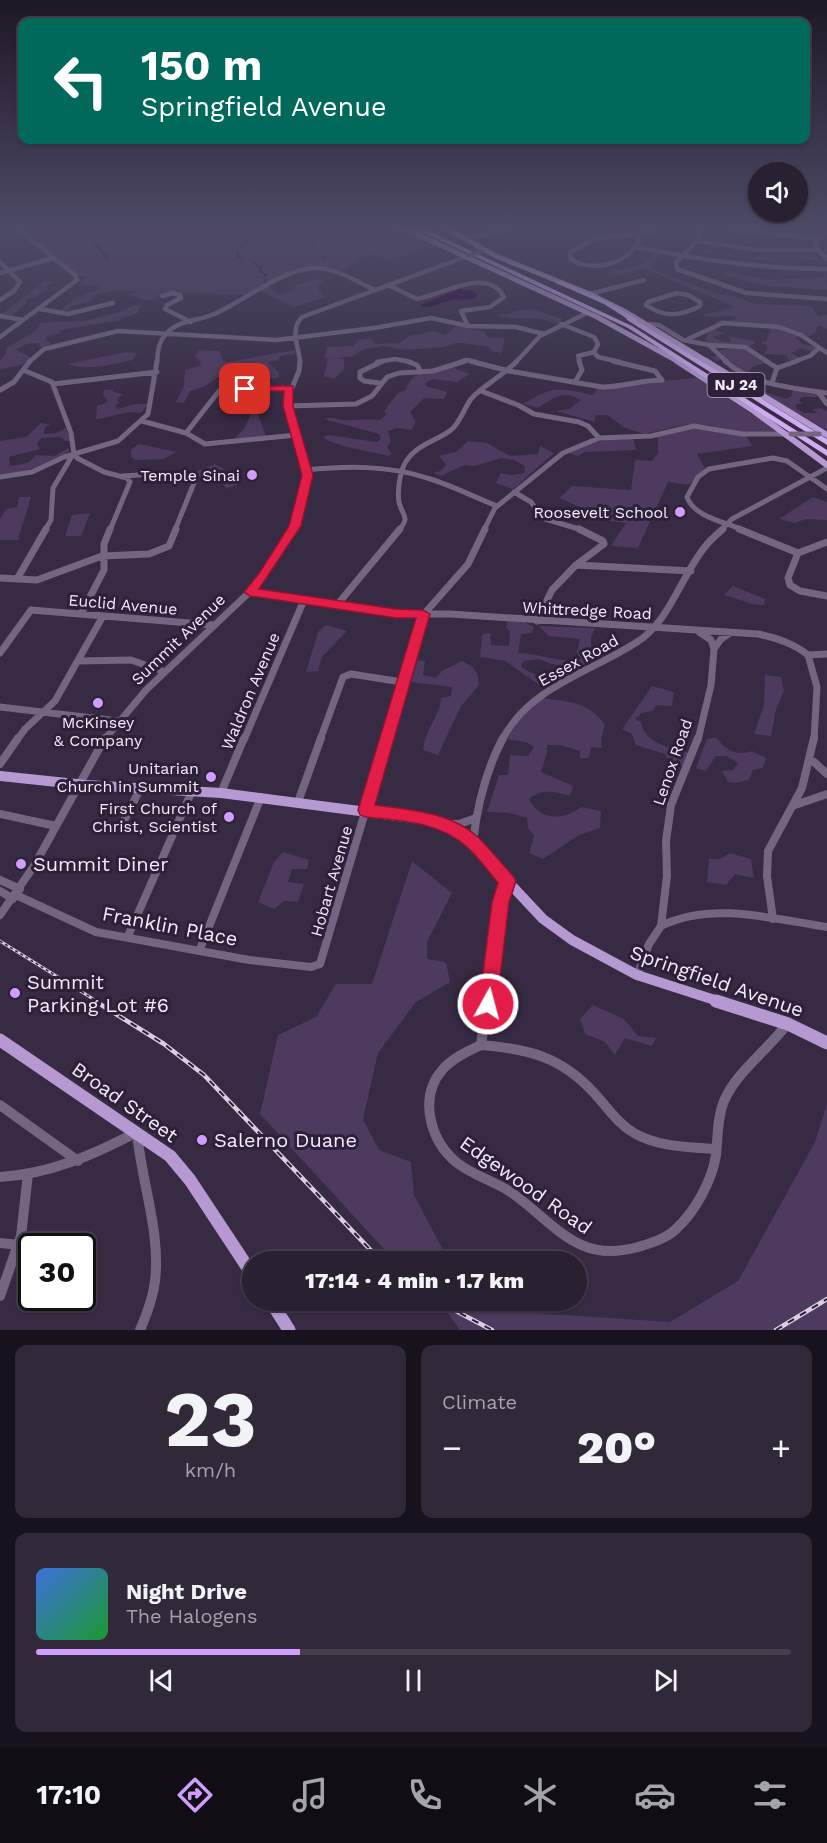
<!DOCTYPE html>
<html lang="en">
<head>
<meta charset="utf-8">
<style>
	:root { --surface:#292032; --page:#31283a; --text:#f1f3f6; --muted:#a5a3ac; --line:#453e4d; --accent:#d09dfe }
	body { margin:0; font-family:"Work Sans",sans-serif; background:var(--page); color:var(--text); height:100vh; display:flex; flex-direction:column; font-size:22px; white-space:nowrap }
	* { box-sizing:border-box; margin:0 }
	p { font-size:20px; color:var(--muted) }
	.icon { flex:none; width:33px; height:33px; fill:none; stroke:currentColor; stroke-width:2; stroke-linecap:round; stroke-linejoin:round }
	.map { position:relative; height:1330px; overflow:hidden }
	.panel { display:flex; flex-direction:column; gap:15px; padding:15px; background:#17121c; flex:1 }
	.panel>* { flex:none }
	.top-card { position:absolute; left:18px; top:18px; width:792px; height:126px; border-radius:12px; box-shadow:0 2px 4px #0004,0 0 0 2px var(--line); background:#00695c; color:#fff; overflow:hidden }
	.tools { position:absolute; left:748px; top:162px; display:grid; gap:12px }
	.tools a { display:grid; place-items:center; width:60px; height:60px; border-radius:50%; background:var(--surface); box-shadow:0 2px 4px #0004,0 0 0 2px var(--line); font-size:30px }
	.speed { position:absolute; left:18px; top:1233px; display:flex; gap:12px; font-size:30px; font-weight:700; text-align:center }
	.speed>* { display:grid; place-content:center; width:78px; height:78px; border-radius:50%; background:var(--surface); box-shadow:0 2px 4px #0004,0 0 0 2px var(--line); line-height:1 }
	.speed .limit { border:3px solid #111; border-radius:9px; background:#fff; color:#111 }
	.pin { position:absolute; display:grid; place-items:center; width:51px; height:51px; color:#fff; margin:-26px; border-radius:12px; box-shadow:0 3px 9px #0006 }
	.me { position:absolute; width:66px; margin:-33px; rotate:7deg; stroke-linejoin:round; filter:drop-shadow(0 0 4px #0008) }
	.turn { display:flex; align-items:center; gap:21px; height:126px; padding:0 24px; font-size:27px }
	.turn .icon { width:78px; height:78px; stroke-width:2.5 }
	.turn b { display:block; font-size:42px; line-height:51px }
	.big { font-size:45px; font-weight:800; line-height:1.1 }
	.panel .card { flex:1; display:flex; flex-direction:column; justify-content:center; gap:9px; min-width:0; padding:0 21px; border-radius:12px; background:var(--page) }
	.panel .dial { align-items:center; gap:0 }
	.dial b { font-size:78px; line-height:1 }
	.song { display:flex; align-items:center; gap:18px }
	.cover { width:72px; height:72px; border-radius:9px; background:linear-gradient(135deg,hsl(220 70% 55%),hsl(130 70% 35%)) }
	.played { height:6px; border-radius:3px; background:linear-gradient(90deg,var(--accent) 35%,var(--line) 35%) }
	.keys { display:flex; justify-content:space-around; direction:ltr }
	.heat { display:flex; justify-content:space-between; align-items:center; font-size:33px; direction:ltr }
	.panel .tiles { flex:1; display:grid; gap:15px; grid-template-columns:1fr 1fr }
	.card:last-child { grid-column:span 2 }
	.trip { position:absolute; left:242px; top:1251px; width:345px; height:60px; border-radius:30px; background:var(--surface); box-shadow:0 2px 4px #0004,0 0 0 2px var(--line); font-weight:800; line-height:60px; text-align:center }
	.tab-bar { display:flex; height:96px; justify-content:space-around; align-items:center; background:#100d14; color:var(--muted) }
	.tab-bar .icon { width:42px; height:42px }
	.tab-bar .current { color:var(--accent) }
	.tab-bar b { font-size:27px; color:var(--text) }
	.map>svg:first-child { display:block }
	.green { fill:#4d3a5e }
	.water { fill:#240139 }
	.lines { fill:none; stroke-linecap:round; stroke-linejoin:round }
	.stream { stroke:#240139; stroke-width:1.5 }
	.minor-far4 { stroke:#746681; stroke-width:4.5 }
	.minor-far3 { stroke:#746681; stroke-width:5 }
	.minor-far2 { stroke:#746681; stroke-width:7 }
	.minor-far1 { stroke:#746681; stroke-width:8 }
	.minor { stroke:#746681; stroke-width:10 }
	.major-far3 { stroke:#b699d2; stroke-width:5 }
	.major-far2 { stroke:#b699d2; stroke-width:6 }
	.major-far1 { stroke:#b699d2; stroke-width:10 }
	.major { stroke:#b699d2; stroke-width:13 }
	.highway { fill:#d0adf2; fill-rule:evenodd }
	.rail-far1-casing { stroke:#d8cfe1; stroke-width:3 }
	.rail-casing { stroke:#d8cfe1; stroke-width:4.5 }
	.rail-far1 { stroke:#2d2039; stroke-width:1.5; stroke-dasharray:3; stroke-linecap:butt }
	.rail { stroke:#2d2039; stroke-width:2; stroke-dasharray:7; stroke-linecap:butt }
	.minor-bridge-far1 { stroke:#746681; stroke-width:4.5 }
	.minor-bridge { stroke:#746681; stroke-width:5 }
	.route { fill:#e11d48; stroke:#92132f; stroke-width:1.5 }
	.poi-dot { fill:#d09dfe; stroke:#2d2039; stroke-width:2 }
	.labels { text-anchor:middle; stroke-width:6; stroke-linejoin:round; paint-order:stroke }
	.shield { fill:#2d2039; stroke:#b8aec1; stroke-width:1.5 }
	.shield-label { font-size:15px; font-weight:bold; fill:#f3ebfb }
	.poi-label { font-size:16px; fill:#f3ebfb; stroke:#2d2039; text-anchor:end }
	.street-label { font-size:16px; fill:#f3ebfb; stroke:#2d2039 }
	.near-poi-label { font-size:20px; fill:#f3ebfb; stroke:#2d2039; text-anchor:start }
	.near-street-label { font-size:20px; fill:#f3ebfb; stroke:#2d2039 }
</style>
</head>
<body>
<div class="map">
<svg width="827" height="1330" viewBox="0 0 827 1330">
	<rect width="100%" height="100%" fill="#372a43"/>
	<!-- green -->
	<path class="green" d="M22,227H395L432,246L390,261C363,247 362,261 339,272L321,265L280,276L245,295L161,292L154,300H144L130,295L138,291L117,290L94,295L90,302L71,306L70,310L60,311L78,296L99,290L98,286L77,285L87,277L76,274L20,229Z
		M713,245L721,247L713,248L712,252L743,257L807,256L816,257V260L768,261L702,252Z
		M657,252L662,253L650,268L717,294L729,295L756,304L811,306L818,316L827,315V329L818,325L816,332L809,336L795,337L803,344L817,347L812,352L801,348L791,353L800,358L789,360L786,355L764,354L768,347L761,342L766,341L771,330L770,324L747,327L713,322C721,318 730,323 738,318C726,313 712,320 702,315L735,307L646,269L612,276L607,273L643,264Z
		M726,272L769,280L826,277L827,290L767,286L736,278L738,277L721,274Z
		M317,279L324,281L316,287L325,297L293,307L259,290L267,286L279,295L293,291L296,285Z
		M46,280L53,282L46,287L49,288L36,297L27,299L26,304L12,315L2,314Z
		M135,305L143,306L138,309L139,313L120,318L121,320L60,330L61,333L47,336L45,339L51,344L42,347L37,343L27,344L16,350L30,357L22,365L0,369V360L6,354V348L36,331L40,323L83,321L120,312Z
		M532,309L563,319L557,324L542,319L500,317L499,314H510L514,311Z
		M456,326L483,331L488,338H505L501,353L492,351L489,347L463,343H455L445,347L405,350L383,346L365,349L350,357L331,358L344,359V370L334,379L324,376L328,358H325L327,347L354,346L358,340L371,338L375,344L399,343L409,336L434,331L446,335Z
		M714,330L725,333L715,336L714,338L724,342H730L731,339L728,336L755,341L756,343L751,345L750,350L765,363L752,367L748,373L739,370L725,358L717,361L710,357L724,355L719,351L732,348L709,343L705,339L708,335L707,332Z
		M199,350L219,351L223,361L227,362L295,350V354L280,356L279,360L268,362L279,373V377L274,379L255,374L231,375L218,377L205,386L190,391L184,403L176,402L184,386L185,370L199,366L201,362L195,356Z
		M127,352L137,353L132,360C112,365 87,371 67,364Z
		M452,365L456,369L470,374L457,382L432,379L427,382L426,386L447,392L444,399L424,398L410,412L416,422L411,430L397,428L388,431L391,442L387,447L392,454L389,456C373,452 333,446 323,437L328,435L377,442L381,439L379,434L324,419C332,416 336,419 344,420C357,421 367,418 380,420L386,415L384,411L398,393L406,390C410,370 436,370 452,365Z
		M732,370L763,382L766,386L761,387L760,390L786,399L791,397L793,390L817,394V397H802L799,400L802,404H797L796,408L804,413H818L812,409L820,408L827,411V430L788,409L730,372Z
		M697,378L766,423L777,433H744L708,425L688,424L644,434L623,427L608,415H596L594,422L557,411L569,409L581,400C564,389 553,398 538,408L523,404C555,385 557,388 593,395L599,386Z
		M104,390H113V392L123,394L117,399L119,403L115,406L118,409L135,404H149L140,413C124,410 112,418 96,419L97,406L106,403L108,400L103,396Z
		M234,401H259L260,408L258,415L266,436L232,441L245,428L252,411L247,408L230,407Z
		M41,423L52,425L45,427L44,434L56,433L66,428L70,441H65L60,437L41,438L37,444L40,449L9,457L10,466L28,463L36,455L54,456L69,448V452L32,469L0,475V441L26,437Z
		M690,428L746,436L753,446L697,454L705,468L689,485L668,482L638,548L611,546L626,523L609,521L560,498L572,486L631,490L635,460L652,461L658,453V435Z
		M633,437L636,450L584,452L578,456L569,453L594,441Z
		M468,441L487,443L510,456L538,454L540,446L554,453L513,489L496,483L501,473L512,475L524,473L525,466L514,460L501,458L474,466L464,465L441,476L433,473L440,471L446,465L439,456L456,452Z
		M138,444L177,452L163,459L135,460L131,456V450Z
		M215,464L234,475L238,484L226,489L221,481H202V478L192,473Z
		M19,497H31L18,540H0V519L6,509L17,507Z
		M813,497L827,502V520L806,519L795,523L779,519Z
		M90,513L81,536H65L72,515Z
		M733,586L765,599L764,605C751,606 738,598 724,595Z
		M508,621L524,622L534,627L532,633L521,634L518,653C537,653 564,664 581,659L577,652L580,639L549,636L539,626L595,628L591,637V660L578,668L551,664L539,659L524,661L521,666C529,674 540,674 549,683L542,687L505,661L480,657L482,634L490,633L491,645L509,646L510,632L506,627Z
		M326,625L347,631L322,657L318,671L306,672L318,632Z
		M418,660L425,661L423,675L436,678L442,671L462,661C474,667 479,671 479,685L461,706L438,755L423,750C426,727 439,718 441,698L451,696L452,687L411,682Z
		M765,675L781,677L784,691L776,710L771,736L754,734L764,705Z
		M652,686L674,692L672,706L656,705L653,711L642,713L635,719L641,722C644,743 671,749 689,752L683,767L668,759L665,754L636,745L632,734L622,729Z
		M542,698C568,702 589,701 605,725L601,739L602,748L591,747L589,758H580V751L561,745H547V752L541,772L573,786L570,796C553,792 544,788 529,799C541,822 564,820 581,807L601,811L600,828L579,835L543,859L529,853L534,836L528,828L527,818L509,813L487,812L499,775H508L510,755L528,756L534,747L526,742L506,739L517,722Z
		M716,737C724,749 737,757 752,751L766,758L763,768L753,770L749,780L736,783L728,782L722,771L733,770L738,763L726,756H716L706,771L696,768L707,739Z
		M283,852L309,860L307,869H292L288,882L304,884L298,902L284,901L274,909L258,902L274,862Z
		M730,853L751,859L754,878L735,874L726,885L707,882L709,859H720Z
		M412,861L452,893L427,942V959L446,962L450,982L416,1002L378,1053L363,1119L379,1150L411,1162L414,1195L449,1261H395L260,1114L278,1035L316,1017L336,984H372Z
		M593,1005L624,1019L638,1036L656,1038L652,1046L625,1038L615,1055L605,1042L585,1034L580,1019Z
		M827,1103V1330H460L439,1301H513L534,1313L670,1322L738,1281L815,1142Z"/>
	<!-- water -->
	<path class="water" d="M459,289L471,290L478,295C471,303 461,298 451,300C441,302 433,308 423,307L420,305Z"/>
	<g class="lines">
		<!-- stream -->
		<path class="stream" d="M312,231L314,238L312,242L315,244
			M76,233L92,240L108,259
			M239,247L249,240L254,227
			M238,253L237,256L241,258
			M322,257L325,259
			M253,262L259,267
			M261,267L260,271L266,275L264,277
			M265,283L266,279"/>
		<!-- minor-far4 -->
		<path class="minor-far4" d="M697,227L700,238L676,262L677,269L746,293L827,299
			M711,227L819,239
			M827,233L817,241L815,246L827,259
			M636,234L639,241C627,264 591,274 570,258V252L594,239Z
			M636,234L665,227
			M461,237H474L516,227
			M696,241L759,250H817
			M637,247C700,260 762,269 827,269
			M0,262L20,282L14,291L0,300
			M0,273L53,258
			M388,285L417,299C441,295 488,266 504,297L490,307L461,311L468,326
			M677,293L688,295L700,302V306C681,316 664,318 646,305L648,302Z
			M590,294L644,280
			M162,296L173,293L180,295L181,298L167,305L165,309L191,322
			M40,309L68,314L113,303
			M0,316L23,320
			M561,324L594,337L598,344L594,352L598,357L620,362
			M649,324L659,325L683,340L709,345L727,362
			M0,337L77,280L75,275L15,227
			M688,339L723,323L779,327L801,335L827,353
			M709,345L745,347L768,362
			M29,362L44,349L118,331L276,340L374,328L431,318L468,326L516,327L544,334
			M157,362C158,351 158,342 167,333C178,320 199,321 214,314C244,301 281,270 314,268C335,267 357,282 375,290
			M300,362C299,347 289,330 302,317L468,256
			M377,362L395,359L411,362
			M460,362L467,360L476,362
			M516,362L540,336L587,313
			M580,362L578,356L594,352
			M793,362L810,356L819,348"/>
		<!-- minor-far3 -->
		<path class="minor-far3" d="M406,361L417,365L421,372
			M470,361L509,371L602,387C623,387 641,380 662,380
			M613,361L655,371L662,380
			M725,361C751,385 794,388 827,393
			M766,361L777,368
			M23,370L52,382L71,433L74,454L77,458L104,472L127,478L130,482
			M575,382L582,370L579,361
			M380,383L364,381L360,378V372L383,361
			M772,383L777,368L797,361
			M53,384L157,372
			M0,390L14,382L30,361
			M481,391L518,405L534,414L579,422L588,426L599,438
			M818,392L827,404
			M288,406L356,404L372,396L387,377L399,373L433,371L465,361
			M142,421L186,433L205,444L296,435
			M186,433L219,391L290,388
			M306,470C346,466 388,465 427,478C451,485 474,497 497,506
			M123,476L169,473L196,478L175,530
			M0,477L32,472L64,457L118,441L148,414L157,361
			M514,492L531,502L542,518L582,530
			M45,530L51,520L53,488L72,456
			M110,530L130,482
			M292,530L308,475L287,400L299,371L300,361
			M399,530C411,516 402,516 399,502C397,492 400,474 404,465C414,445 435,442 451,430C460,423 464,408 471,399C482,386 504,375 517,361
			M484,530L495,508L563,453L599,438L651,436L694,426L742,434H789
			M721,530L732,519L827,468
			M743,530C725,522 694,517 687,497L698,477L709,469L773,458L787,461L827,489"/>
		<!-- minor-far2 -->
		<path class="minor-far2" d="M739,529L798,553L827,542
			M798,553L788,578L790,585L800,591L827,596
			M576,565L604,544L603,541L579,529
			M0,578L37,580L102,556L149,554L169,546L176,529
			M17,579L46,529
			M250,592L396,613L450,614L758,634C776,638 793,643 808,655L817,687L814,740
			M337,605L400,529
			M81,614L104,570V544L110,529
			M537,621L552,590L576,565L691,571
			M699,632L711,640L714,649
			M0,653L31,610L214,625
			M808,655L827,654
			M78,661L131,660L165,672
			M0,707L118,721
			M17,740L25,729L55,701L103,616
			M104,740L146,690L256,586L293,529
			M244,740L304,600
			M320,740L343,677L351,674L402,682
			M387,740L424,614L468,564L485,529
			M502,740C529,687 591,672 637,642C669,622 681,577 704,548C709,541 716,535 723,529
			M698,740L711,685L714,649L721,639L730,633"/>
		<!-- minor-far1 -->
		<path class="minor-far1" d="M814,762L827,774
			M0,764L18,738
			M221,793L244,738
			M298,802L321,738
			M795,805L827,794
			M0,814L56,826
			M123,823L140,789
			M445,824H459L476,818
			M473,842C477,807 486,770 503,738
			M0,880L20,889
			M0,891L13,899
			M16,895L96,932L249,960L311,967L320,964L387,738
			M0,915L34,866L105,738
			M773,919L767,876L768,851L802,788L814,738
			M661,926C712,901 773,919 827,927
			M128,936L192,791
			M200,949L261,797
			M637,976L649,944L661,926L667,876L666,841L671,805L698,738
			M487,1002L501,902L507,881"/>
		<!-- minor -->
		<path class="minor" d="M481,1045C468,1051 453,1058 443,1069C418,1097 430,1140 456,1162C473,1176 495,1181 512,1193C556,1224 577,1264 638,1247C651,1243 665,1239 675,1230C695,1212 712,1181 716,1155C718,1137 717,1118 724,1101C737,1071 768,1050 787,1024
			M481,1045C529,1049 562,1057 595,1094C608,1108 618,1124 634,1133C658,1147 688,1147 715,1149
			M481,1045L487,1001
			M0,1105L78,1161
			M0,1177C50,1174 93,1155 137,1132C141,1181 161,1232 155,1281C153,1298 147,1314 140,1330
			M0,1243L19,1245
			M0,1296L21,1236L28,1174"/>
		<!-- major-far3 -->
		<path class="major-far3" d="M401,227L597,317L679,362
			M447,229L496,256L590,294L624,311L708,362"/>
		<!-- major-far2 -->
		<path class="major-far2" d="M677,361L754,411L827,465
			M706,361L827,435"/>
		<!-- major-far1 -->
		<path class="major-far1" d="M0,776L86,785L221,793L436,821L471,842L543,919L572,940L637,975L721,1002"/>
		<!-- major -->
		<path class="major" d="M716,1001L788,1024L827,1043
			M0,1040L170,1156L190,1180L252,1274
			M270,1300L289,1330"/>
		<!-- highway -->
		<path class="highway" d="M411,227H420L632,326L827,450V456L628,328Z
			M436,227H445L457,233L452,234Z
			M556,281H560L608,302L637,319V321L827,439V445L627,320L626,318L604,304L556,283Z"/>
		<defs>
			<path id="rail-far1" d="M0,941L98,1002"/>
			<path id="rail" d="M95,1001L164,1044L204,1075L382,1262
				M435,1300L492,1330
				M776,1330L827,1299"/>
		</defs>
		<!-- rail-far1 casing -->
		<use href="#rail-far1" class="rail-far1-casing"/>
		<!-- rail casing -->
		<use href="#rail" class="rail-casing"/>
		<!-- rail-far1 -->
		<use href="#rail-far1" class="rail-far1"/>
		<!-- rail -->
		<use href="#rail" class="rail"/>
		<!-- minor-bridge-far1 -->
		<path class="minor-bridge-far1" d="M468,256L481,251"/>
		<!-- minor-bridge -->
		<path class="minor-bridge" d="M791,434H819"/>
	</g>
	<!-- sky -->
	<linearGradient id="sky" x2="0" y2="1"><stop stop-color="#1e1725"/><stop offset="0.55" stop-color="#4d4a66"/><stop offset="1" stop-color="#4d4a66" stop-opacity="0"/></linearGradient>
	<rect width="827" height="414" fill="url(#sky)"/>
	<!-- route -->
	<path class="route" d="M245,386H293V406L313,475L301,526L259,589L396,609L423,610L430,614L375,805C411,810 451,812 479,838C491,850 502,864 513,876L516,881L509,902L497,1004L495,1010L488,1013L482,1010L479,1004L492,902L498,883C488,871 479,858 467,847C440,822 401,821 366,817L360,815L358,810L416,618H396L250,596L244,592L260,572L289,526L302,475L283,406L284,391H242V387Z"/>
	<!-- markers -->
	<g class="poi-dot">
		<circle cx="252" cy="475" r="6"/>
		<circle cx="680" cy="512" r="6"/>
		<circle cx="98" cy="703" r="6"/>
		<circle cx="211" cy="777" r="6"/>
		<circle cx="229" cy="817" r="6"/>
		<circle cx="21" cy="864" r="6"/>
		<circle cx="15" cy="993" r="6"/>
		<circle cx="202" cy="1140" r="6"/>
	</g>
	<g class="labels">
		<!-- shield labels -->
		<rect class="shield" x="707.5" y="373" width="57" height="24" rx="4.5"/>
		<g class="shield-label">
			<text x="736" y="390">NJ 24</text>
		</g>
		<!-- poi labels -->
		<g class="poi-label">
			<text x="240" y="481">Temple Sinai</text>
			<text x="668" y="518">Roosevelt School</text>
			<text x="98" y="728" text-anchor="middle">McKinsey<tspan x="98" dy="18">&amp; Company</tspan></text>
			<text x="199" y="774">Unitarian<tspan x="199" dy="18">Church in Summit</tspan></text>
			<text x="217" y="814">First Church of<tspan x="217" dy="18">Christ, Scientist</tspan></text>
		</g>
		<!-- street labels -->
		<g class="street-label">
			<text transform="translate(123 604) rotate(5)" y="6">Euclid Avenue</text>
			<text transform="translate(587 610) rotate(3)" y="6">Whittredge Road</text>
			<text transform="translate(178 639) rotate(-44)" y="6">Summit Avenue</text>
			<text transform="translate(578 660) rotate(-29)" y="6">Essex Road</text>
			<text transform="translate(250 691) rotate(-67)" y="6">Waldron Avenue</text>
			<text transform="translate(672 762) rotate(-71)" y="6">Lenox Road</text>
			<text transform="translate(331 881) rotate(-74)" y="6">Hobart Avenue</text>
		</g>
		<!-- near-poi labels -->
		<g class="near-poi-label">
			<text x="33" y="871">Summit Diner</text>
			<text x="27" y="989">Summit<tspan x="27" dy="23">Parking Lot #6</tspan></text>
			<text x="214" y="1147">Salerno Duane</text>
		</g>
		<!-- near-street labels -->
		<g class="near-street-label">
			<text transform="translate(170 926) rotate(11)" y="7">Franklin Place</text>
			<text transform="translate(717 981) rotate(19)" y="7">Springfield Avenue</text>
			<text transform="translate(125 1102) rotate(35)" y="7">Broad Street</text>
			<text transform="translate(526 1185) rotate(35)" y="7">Edgewood Road</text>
		</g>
	</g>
</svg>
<div class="tools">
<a><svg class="icon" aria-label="sound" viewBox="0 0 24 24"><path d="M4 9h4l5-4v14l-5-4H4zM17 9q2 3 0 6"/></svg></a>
</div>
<div class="speed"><div class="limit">30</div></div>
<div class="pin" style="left:245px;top:389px;background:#d93025"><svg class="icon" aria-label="arrive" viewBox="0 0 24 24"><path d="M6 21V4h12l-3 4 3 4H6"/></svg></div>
<svg class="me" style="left:488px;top:1004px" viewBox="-20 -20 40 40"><circle r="17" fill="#e11d48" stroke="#fff" stroke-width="3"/><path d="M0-11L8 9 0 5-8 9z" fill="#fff"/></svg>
<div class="trip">17:14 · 4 min · 1.7 km</div>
<div class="top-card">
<div class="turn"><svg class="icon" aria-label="left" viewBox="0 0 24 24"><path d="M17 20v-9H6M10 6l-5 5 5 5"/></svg><div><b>150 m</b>Springfield Avenue</div></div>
</div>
</div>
<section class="panel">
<div class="tiles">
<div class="card dial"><b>23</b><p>km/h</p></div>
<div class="card"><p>Climate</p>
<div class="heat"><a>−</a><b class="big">20°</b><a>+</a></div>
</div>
<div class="card">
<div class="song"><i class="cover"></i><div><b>Night Drive</b><p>The Halogens</p></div></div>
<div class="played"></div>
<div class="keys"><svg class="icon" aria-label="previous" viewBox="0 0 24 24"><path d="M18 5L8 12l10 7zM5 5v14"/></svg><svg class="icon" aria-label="pause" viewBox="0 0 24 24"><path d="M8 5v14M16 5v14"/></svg><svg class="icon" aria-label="next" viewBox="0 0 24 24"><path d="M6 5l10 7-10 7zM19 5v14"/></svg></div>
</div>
</div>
</section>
<nav class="tab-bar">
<b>17:10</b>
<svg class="icon current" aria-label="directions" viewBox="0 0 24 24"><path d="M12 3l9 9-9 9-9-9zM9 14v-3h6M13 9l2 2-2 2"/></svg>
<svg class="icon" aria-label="music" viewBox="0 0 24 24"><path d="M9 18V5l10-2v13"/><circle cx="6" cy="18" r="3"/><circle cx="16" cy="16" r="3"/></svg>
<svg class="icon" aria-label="phone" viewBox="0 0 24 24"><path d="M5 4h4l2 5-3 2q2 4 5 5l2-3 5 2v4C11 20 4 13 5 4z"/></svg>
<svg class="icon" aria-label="climate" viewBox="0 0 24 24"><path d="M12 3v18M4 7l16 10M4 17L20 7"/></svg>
<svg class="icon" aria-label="car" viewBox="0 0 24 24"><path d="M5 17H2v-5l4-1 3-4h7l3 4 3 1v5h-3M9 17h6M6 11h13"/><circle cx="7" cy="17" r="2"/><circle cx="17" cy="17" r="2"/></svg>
<svg class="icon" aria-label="filters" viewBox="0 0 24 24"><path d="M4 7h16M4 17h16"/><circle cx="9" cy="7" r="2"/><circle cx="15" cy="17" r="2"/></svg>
</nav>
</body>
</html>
